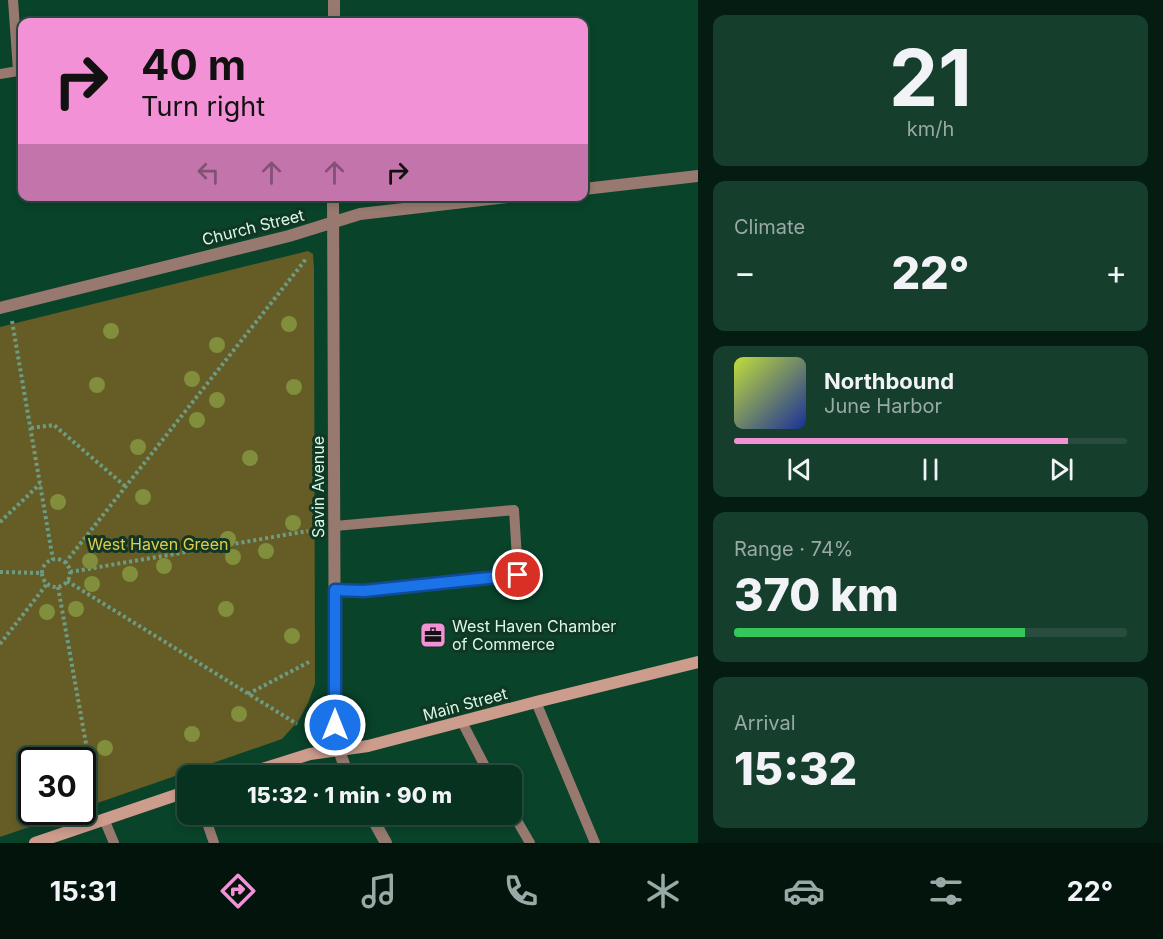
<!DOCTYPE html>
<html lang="en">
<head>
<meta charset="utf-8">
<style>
	:root { --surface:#073220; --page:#153e2d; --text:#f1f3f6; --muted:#98aaa5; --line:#284d3e; --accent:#f391d6 }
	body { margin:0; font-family:Inter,sans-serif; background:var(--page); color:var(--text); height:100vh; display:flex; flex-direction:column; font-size:22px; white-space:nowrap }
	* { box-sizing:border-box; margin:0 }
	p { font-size:20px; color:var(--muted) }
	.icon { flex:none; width:33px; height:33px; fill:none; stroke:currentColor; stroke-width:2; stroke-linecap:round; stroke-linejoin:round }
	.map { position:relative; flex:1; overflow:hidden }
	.side { display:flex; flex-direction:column; gap:15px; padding:15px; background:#041c12; width:465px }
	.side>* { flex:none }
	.banner { position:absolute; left:18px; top:18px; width:570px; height:183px; border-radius:12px; box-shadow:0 3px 9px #0003,0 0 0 2px var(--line); background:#f391d6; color:#111; overflow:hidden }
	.speed { position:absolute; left:18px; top:747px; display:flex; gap:12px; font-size:30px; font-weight:700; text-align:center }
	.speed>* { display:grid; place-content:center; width:78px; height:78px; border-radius:50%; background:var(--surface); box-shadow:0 3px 9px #0003,0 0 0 2px var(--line); line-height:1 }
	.speed .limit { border:3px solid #111; border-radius:9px; background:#fff; color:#111 }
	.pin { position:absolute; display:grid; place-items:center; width:51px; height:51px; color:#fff; margin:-26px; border:3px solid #fff; border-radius:50%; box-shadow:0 2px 6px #0007 }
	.me { position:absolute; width:66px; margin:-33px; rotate:0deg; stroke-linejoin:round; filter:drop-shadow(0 0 4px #0008) }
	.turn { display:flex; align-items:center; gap:21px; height:126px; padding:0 24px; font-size:27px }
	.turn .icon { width:78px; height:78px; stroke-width:2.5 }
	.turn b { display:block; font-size:42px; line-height:51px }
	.lanes { display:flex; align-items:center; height:57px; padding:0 24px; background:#0003; justify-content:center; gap:30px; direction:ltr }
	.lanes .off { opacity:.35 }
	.big { font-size:45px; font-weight:800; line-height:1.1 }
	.side .widget { flex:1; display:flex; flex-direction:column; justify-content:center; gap:9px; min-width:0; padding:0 21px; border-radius:12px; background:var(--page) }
	.side .dial { align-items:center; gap:0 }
	.dial b { font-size:78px; line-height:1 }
	.song { display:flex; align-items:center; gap:18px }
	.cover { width:72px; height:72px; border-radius:9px; background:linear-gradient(135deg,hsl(70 70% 55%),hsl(230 70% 35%)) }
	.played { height:6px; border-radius:3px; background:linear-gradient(90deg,var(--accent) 85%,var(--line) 85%) }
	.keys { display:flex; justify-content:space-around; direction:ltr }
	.heat { display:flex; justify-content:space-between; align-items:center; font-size:33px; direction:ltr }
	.charge { height:9px; border-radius:4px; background:linear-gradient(90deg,#34c759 74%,var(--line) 0) }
	.trip { position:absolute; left:177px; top:765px; width:345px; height:60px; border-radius:12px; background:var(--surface); box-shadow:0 3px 9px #0003,0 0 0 2px var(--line); font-weight:800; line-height:60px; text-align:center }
	.tabs { display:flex; height:96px; justify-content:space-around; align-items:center; background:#03140d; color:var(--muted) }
	.tabs .icon { width:42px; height:42px }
	.tabs .active { color:var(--accent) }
	.tabs b { font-size:27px; color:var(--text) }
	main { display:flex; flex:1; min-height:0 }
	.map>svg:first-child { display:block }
	.green { fill:#665c26 }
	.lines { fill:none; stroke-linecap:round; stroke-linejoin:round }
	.path { stroke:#6d9c85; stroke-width:4; stroke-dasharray:3 3; stroke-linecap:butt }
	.service { stroke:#97796f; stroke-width:10 }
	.minor { stroke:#97796f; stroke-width:12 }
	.secondary { stroke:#cc9c8c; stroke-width:12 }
	.tree { fill:#818e3b }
	.route-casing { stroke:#114b97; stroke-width:15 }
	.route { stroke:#1a73e8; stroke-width:10 }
	.labels { text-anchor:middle; stroke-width:6; stroke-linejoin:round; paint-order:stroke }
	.street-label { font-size:16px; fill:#d7fae5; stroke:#113624 }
	.park-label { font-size:16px; fill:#e3cc49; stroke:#113624 }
	.poi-label { font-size:16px; fill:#d7fae5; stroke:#113624; text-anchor:start }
</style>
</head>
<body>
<main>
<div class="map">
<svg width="698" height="843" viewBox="0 0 698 843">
	<rect width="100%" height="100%" fill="#09432a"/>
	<!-- green -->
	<path class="green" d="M308,251L313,254L314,269L315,684L308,703L299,720L282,739L83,808L82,760H32V812H73L0,837V327Z"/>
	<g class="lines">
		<!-- path -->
		<path class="path" d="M12,321L53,560
			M31,428L54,425L125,486
			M0,522L40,484
			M42 573a14 14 0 1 1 28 0a14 14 0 1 1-28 0Z
			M65,563L306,259
			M0,572L42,573
			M70,572L308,531
			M67,581L297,724
			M58,587L95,794
			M0,644L47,584
			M248,694L309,662"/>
		<!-- service -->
		<path class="service" d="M0,74L18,71L13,0
			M335,526L514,510L518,575L364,591L335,590
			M536,702L595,843
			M462,722L490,776
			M512,812L530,843
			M204,814L214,843
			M104,819L114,843"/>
		<!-- minor -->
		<path class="minor" d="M334,22V0
			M584,189L698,176
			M333,196L335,725L339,750L348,776
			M0,308L289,236L360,214L517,196
			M370,814L386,843"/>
		<!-- secondary -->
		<path class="secondary" d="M240,776L310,754L368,746L536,702L698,662
			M35,843L188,791"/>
	</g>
	<!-- trees -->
	<g class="tree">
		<circle cx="289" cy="324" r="8"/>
		<circle cx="111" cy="331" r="8"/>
		<circle cx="217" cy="345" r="8"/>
		<circle cx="192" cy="379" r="8"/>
		<circle cx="97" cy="385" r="8"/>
		<circle cx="294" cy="387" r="8"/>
		<circle cx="217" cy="400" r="8"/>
		<circle cx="197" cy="420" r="8"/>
		<circle cx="138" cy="447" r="8"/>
		<circle cx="250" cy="458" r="8"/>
		<circle cx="143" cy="497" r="8"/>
		<circle cx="58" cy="502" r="8"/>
		<circle cx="293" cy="523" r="8"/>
		<circle cx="228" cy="539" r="8"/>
		<circle cx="266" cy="551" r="8"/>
		<circle cx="233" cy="557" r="8"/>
		<circle cx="90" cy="561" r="8"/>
		<circle cx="164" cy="566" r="8"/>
		<circle cx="130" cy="574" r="8"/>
		<circle cx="92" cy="584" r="8"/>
		<circle cx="76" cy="609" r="8"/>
		<circle cx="226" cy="609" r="8"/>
		<circle cx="47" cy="612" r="8"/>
		<circle cx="292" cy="636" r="8"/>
		<circle cx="239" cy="714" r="8"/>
		<circle cx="192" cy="734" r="8"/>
		<circle cx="105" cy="748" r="8"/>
	</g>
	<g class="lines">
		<defs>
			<path id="route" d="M335,725V590L364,591L518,575"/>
		</defs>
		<!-- route casing -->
		<use href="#route" class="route-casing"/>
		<!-- route -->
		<use href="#route" class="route"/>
	</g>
	<!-- icons -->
	<defs>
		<symbol id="office-square" viewBox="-11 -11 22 22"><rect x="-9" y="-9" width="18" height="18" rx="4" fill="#f391d6" stroke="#113624"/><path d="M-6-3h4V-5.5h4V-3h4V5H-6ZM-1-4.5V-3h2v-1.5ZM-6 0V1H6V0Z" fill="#111"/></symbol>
	</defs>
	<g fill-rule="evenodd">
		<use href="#office-square" x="418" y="620" width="30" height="30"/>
	</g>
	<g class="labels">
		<!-- street labels -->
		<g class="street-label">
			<text transform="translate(253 227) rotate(-14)" y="6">Church Street</text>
			<text transform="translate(318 487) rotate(-90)" y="6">Savin Avenue</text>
			<text transform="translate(465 704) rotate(-15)" y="6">Main Street</text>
		</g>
		<!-- park labels -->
		<g class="park-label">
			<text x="158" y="550">West Haven Green</text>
		</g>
		<!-- poi labels -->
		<g class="poi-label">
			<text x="452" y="632">West Haven Chamber<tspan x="452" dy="18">of Commerce</tspan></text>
		</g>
	</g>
</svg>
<div class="speed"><div class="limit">30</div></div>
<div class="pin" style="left:518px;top:575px;background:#d93025"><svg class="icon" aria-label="arrive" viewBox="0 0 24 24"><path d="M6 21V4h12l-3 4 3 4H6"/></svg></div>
<svg class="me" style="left:335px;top:725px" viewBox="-20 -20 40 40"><circle r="17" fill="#1a73e8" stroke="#fff" stroke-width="3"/><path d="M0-11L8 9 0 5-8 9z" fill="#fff"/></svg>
<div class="trip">15:32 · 1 min · 90 m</div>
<div class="banner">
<div class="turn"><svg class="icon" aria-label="right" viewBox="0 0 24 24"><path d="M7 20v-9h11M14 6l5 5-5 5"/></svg><div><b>40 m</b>Turn right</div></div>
<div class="lanes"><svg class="icon off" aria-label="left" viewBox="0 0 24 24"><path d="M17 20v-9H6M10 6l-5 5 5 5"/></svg><svg class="icon off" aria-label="ahead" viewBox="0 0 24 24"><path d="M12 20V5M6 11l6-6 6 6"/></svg><svg class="icon off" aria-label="ahead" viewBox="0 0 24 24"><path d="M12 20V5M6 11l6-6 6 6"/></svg><svg class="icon" aria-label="right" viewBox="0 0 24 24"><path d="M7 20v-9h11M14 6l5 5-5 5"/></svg></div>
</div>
</div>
<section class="side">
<div class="widget dial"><b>21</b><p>km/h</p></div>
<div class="widget"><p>Climate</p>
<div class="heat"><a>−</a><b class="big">22°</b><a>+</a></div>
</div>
<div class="widget">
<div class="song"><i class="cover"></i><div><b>Northbound</b><p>June Harbor</p></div></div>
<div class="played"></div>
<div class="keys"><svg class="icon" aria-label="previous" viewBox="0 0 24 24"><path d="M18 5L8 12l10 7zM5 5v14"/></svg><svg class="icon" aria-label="pause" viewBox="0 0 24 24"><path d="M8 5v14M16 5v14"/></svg><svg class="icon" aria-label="next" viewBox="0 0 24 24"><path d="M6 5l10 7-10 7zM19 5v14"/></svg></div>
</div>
<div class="widget"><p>Range · 74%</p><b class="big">370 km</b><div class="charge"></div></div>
<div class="widget"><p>Arrival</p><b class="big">15:32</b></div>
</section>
</main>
<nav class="tabs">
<b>15:31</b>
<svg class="icon active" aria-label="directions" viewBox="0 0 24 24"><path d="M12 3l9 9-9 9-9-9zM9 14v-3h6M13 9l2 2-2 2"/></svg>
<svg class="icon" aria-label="music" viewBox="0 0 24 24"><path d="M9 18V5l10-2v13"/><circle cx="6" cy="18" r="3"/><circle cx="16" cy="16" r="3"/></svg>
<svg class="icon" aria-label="phone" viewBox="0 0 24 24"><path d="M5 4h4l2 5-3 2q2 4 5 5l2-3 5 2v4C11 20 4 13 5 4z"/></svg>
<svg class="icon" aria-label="climate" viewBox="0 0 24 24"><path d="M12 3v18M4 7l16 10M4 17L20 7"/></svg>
<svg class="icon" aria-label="car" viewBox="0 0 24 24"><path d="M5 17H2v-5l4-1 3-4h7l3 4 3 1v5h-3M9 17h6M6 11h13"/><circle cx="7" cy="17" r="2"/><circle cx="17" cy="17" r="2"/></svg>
<svg class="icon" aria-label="filters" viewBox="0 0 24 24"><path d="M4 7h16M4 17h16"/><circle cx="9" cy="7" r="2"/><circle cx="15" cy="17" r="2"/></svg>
<b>22°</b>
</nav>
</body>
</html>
